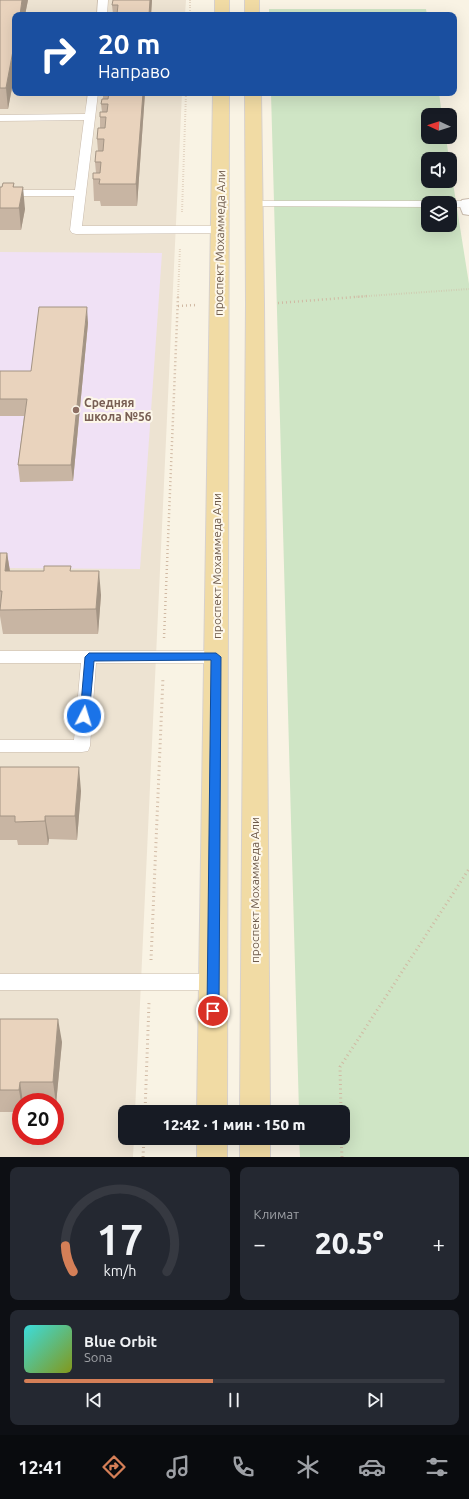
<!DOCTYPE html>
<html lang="ru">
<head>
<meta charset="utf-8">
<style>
	:root { --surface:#171b24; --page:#242831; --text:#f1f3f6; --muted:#9ea1a6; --line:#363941; --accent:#d57f57 }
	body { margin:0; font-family:Ubuntu,sans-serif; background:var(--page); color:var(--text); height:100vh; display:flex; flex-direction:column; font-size:15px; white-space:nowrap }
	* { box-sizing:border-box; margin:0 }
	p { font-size:13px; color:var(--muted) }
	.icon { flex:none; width:22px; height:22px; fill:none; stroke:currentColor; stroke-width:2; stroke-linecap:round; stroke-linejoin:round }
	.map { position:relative; height:1157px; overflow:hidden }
	.drawer { display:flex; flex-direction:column; gap:10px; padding:10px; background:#0d0f14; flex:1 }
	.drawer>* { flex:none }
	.guide { position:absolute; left:12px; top:12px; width:445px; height:84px; border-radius:8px; box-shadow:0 4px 16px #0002; background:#1a4fa0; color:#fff; overflow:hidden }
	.needle { width:26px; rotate:274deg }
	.fabs { position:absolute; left:421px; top:108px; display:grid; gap:8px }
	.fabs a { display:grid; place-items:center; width:36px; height:36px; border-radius:8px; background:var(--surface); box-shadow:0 4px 16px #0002; font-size:20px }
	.speed { position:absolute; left:12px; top:1093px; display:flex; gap:8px; font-size:20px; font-weight:700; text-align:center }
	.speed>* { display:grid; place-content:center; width:52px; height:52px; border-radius:50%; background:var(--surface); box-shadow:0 4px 16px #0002; line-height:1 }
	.speed .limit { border:6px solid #d22; background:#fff; color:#111 }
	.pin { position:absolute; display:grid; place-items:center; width:34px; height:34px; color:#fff; margin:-17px; border:2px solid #fff; border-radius:50%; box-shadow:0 1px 4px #0007 }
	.me { position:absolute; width:44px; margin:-22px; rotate:5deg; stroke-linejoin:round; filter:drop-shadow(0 0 3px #0008) }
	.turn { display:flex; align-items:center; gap:14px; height:84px; padding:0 20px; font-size:18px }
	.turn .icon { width:52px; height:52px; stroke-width:2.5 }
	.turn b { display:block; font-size:28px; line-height:34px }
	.big { font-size:30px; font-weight:800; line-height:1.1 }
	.drawer .widget { flex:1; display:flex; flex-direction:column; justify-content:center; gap:6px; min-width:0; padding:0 14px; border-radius:8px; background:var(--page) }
	.drawer .dial { align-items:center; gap:0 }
	.dial svg { height:104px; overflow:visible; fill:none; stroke:var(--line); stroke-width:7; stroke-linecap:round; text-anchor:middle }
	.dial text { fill:var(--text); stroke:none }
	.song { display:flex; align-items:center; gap:12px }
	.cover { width:48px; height:48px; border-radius:6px; background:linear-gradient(135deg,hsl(180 70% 55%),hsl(70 70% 35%)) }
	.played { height:4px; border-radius:2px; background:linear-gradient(90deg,var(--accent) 45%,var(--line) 45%) }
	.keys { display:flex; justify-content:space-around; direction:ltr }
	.heat { display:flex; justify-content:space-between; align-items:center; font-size:22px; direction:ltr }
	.drawer .tiles { flex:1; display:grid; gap:10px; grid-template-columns:1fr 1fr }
	.widget:last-child { grid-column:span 2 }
	.trip { position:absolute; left:118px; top:1105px; width:232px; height:40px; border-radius:8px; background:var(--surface); box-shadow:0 4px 16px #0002; font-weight:800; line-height:40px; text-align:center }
	.tabs { display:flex; height:64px; justify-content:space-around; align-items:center; background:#090b0e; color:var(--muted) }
	.tabs .icon { width:28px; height:28px }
	.tabs .selected { color:var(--accent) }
	.tabs b { font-size:18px; color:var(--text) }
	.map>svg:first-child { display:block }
	.residential { fill:#ede3d2; fill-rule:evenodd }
	.education { fill:#f0e1f5 }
	.green { fill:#cfe5c5; fill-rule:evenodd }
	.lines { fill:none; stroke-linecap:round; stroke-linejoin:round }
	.lane-casing { stroke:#c9bbac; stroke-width:1 }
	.street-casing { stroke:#c9bbac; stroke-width:2 }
	.primary-casing { stroke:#d7d1cd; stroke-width:2 }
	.path-far2 { stroke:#d0b9a3; stroke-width:2; stroke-dasharray:0.5 2; stroke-linecap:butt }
	.path-far1 { stroke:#d0b9a3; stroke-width:2.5; stroke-dasharray:1 3; stroke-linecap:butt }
	.path { stroke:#d0b9a3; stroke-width:3; stroke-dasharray:1 3.5; stroke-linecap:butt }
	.lane { fill:#fff; fill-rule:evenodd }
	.street { fill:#fff; fill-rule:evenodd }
	.primary { fill:#f1dba4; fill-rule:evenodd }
	.wall { fill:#c8b5a3 }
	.shaded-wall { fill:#a39484 }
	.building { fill:#e9d3bd; stroke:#a39484 }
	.route { fill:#1a73e8; stroke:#114b97 }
	.education-dot { fill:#8d6e63; stroke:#fdf7ea; stroke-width:1.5 }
	.labels { text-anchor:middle; stroke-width:4; stroke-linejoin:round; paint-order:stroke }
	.street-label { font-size:12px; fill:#6f5c4d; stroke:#fdf7ea }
	.education-label { font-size:12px; font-weight:bold; fill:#785e54; stroke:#fdf7ea; text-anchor:start }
</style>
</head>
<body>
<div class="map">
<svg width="469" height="1157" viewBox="0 0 469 1157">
	<rect width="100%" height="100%" fill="#f9f3e4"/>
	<!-- residential -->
	<path class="residential" d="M0,0H186L185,15H15V93H182L135,1112H125V1138H134L133,1157H0ZM21,1102H55V1136H21Z"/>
	<!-- education -->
	<path class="education" d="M0,252L162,253L140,569L0,568Z"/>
	<!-- green -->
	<path class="green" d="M269,9H426L427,15H269Z
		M271,93H439L442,115H428V137H446L449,159H428V181H450V164L469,284V1157H300L299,1138H343V1112H299ZM428,203H450V225H428Z"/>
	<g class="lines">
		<defs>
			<path id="lane" d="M98,0H108L107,15H97Z
				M88,93H98L82,226H220L224,227L226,230L224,233L76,234L72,233L70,230L74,196H0V190H75L84,120L0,121V115L85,114Z
				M254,201H428L433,203H428V207L250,206L248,204L250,202Z
				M450,201H469V207H450V203H445Z
				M0,651H216L222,653L224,657L222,661L216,663H96L90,746L88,751L82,752H0V740H74L81,663H0Z
				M0,974H213L220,976L222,982L220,988L213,990H0Z"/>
			<path id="street" d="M469,199V215L463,214L459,204L462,200Z"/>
			<path id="primary" d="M215,0H229V15H215Z
				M245,0H259V15H245Z
				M213,93H229L227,1112H197Z
				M245,93H261L264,304L270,1112H240L246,304Z
				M197,1138H227V1157H197Z
				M240,1138H270V1157H240Z"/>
		</defs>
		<!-- lane casing -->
		<use href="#lane" class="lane-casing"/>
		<!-- street casing -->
		<use href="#street" class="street-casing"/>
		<!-- primary casing -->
		<use href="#primary" class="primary-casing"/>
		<!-- path-far2 -->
		<path class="path-far2" d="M190,0V15
			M182,212L186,93
			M178,297L180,247
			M354,297L469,289"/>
		<!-- path-far1 -->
		<path class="path-far1" d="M278,303L368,296
			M178,306L197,305
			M164,638L178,296"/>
		<!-- path -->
		<path class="path" d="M151,960L163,677
			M145,1112L149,1003
			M341,1112L340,1067L469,869
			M341,1138L342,1157
			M143,1157L144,1138"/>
		<!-- lane -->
		<use href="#lane" class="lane"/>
		<!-- street -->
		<use href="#street" class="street"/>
		<!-- primary -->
		<use href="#primary" class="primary"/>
	</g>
	<!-- wall -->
	<path class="wall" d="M0,0H28L25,15H15V72L8,109H0Z
		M152,0L151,15H111L113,14L112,5Z
		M103,93H145L137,206H101L100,201H94L93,179L96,173L95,162L98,151L97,139L100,128V117L102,112L101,104L103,99Z
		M14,183V187L25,209L21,230H0V187H2Z
		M88,323L73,481L20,482L18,465L24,416H0V371H31Z
		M0,553H7L10,571H71L101,595L98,634H3L0,616Z
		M0,767L81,791L77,840L49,839L48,845H18L17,840H0Z
		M0,1019L62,1042L56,1104H55V1102H21V1112H0Z"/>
	<!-- shaded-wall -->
	<path class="shaded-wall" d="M22,0H28L25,15H20Z
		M150,0H152L151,15H149Z
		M15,40V72L8,109L6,88Z
		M143,93H145L137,206L136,184Z
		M23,187L25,209L21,230L19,208Z
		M87,307L88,323L73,481L71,465Z
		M7,553L11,578L5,571Z
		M99,571L101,595L98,634L96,609Z
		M79,767L81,791L77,840L75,816Z
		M45,816L49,839L48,845L45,821Z
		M58,1019L62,1042L56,1104L53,1082Z
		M20,1082L23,1102H21L19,1090Z"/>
	<!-- building -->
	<path class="building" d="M0,0H22L20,15H15V40L6,88H0Z
		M113,0H150L149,15H111V14H117L118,5H112Z
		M109,93H143L136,184H99L100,179H93V173H100L101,162H95L96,151H103L104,139H97L98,128H105L106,117H100V112H107L108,104H101L102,99H108Z
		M3,183H14L13,187H23L19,208H0V187H2Z
		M39,307H87L71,465H18L27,399H0V371H31Z
		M0,553H7L5,571H44V566H71L70,571H99L96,609L0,610L2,591H0Z
		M0,767H79L75,816H45V821L15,822V816H0Z
		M0,1019H58L53,1082H20L19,1090H0Z"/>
	<!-- route -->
	<path class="route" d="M89,653H216L221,657L219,1011L217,1015L213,1016L209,1015L207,1011L211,660L94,661L89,716L88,719H81L80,716L85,657Z"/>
	<!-- markers -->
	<circle class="education-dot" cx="76" cy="410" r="4"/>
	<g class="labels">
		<!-- street labels -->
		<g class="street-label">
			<text transform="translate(220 243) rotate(-89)" y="4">проспект Мохаммеда Али</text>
			<text transform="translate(217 566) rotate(-90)" y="4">проспект Мохаммеда Али</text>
			<text transform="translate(255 890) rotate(-90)" y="4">проспект Мохаммеда Али</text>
		</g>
		<!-- education labels -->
		<g class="education-label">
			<text x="84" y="407">Средняя<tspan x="84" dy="14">школа №56</tspan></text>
		</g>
	</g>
</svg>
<div class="fabs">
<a><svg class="needle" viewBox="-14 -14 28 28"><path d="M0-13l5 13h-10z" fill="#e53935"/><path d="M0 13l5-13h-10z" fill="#9ea1a6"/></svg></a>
<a><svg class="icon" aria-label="sound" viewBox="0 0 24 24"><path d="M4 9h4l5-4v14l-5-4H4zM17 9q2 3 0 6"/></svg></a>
<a><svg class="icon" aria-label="layers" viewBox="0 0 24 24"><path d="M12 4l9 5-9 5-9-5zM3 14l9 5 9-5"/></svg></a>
</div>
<div class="speed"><div class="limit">20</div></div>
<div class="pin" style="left:213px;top:1011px;background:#d93025"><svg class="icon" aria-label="arrive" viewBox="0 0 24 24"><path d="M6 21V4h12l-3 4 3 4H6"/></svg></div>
<svg class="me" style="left:84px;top:716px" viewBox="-20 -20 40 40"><circle r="17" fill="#1a73e8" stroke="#fff" stroke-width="3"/><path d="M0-11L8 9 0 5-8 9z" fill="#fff"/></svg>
<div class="trip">12:42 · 1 мин · 150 m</div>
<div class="guide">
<div class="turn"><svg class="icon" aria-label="right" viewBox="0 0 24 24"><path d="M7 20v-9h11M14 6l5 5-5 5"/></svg><div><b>20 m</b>Направо</div></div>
</div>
</div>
<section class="drawer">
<div class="tiles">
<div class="widget dial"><svg viewBox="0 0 100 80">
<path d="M14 69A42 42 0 1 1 86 69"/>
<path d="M14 69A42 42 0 0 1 8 49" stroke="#d57f57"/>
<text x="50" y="56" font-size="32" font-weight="700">17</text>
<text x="50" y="72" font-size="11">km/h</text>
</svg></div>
<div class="widget"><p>Климат</p>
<div class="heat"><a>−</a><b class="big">20.5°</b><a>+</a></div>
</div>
<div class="widget">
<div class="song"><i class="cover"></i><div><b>Blue Orbit</b><p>Sona</p></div></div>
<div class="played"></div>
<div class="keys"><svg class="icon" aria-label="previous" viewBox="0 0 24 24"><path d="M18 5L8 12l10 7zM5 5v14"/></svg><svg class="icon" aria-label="pause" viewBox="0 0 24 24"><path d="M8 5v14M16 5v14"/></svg><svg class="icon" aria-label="next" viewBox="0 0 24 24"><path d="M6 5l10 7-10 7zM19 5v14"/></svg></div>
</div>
</div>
</section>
<nav class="tabs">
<b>12:41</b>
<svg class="icon selected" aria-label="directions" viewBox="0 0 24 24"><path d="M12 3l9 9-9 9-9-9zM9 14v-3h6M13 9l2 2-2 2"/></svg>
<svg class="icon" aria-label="music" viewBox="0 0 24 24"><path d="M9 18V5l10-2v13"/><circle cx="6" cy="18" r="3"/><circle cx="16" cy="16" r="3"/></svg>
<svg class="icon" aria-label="phone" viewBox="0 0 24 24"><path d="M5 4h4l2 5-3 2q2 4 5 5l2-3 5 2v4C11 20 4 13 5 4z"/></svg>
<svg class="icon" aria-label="climate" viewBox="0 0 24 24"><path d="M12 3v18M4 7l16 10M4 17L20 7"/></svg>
<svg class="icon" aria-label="car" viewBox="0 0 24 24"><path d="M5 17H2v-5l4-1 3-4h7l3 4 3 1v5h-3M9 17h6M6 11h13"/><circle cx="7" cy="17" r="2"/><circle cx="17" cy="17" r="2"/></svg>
<svg class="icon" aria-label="filters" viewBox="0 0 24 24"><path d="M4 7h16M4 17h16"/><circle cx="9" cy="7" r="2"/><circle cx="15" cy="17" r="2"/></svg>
</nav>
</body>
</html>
